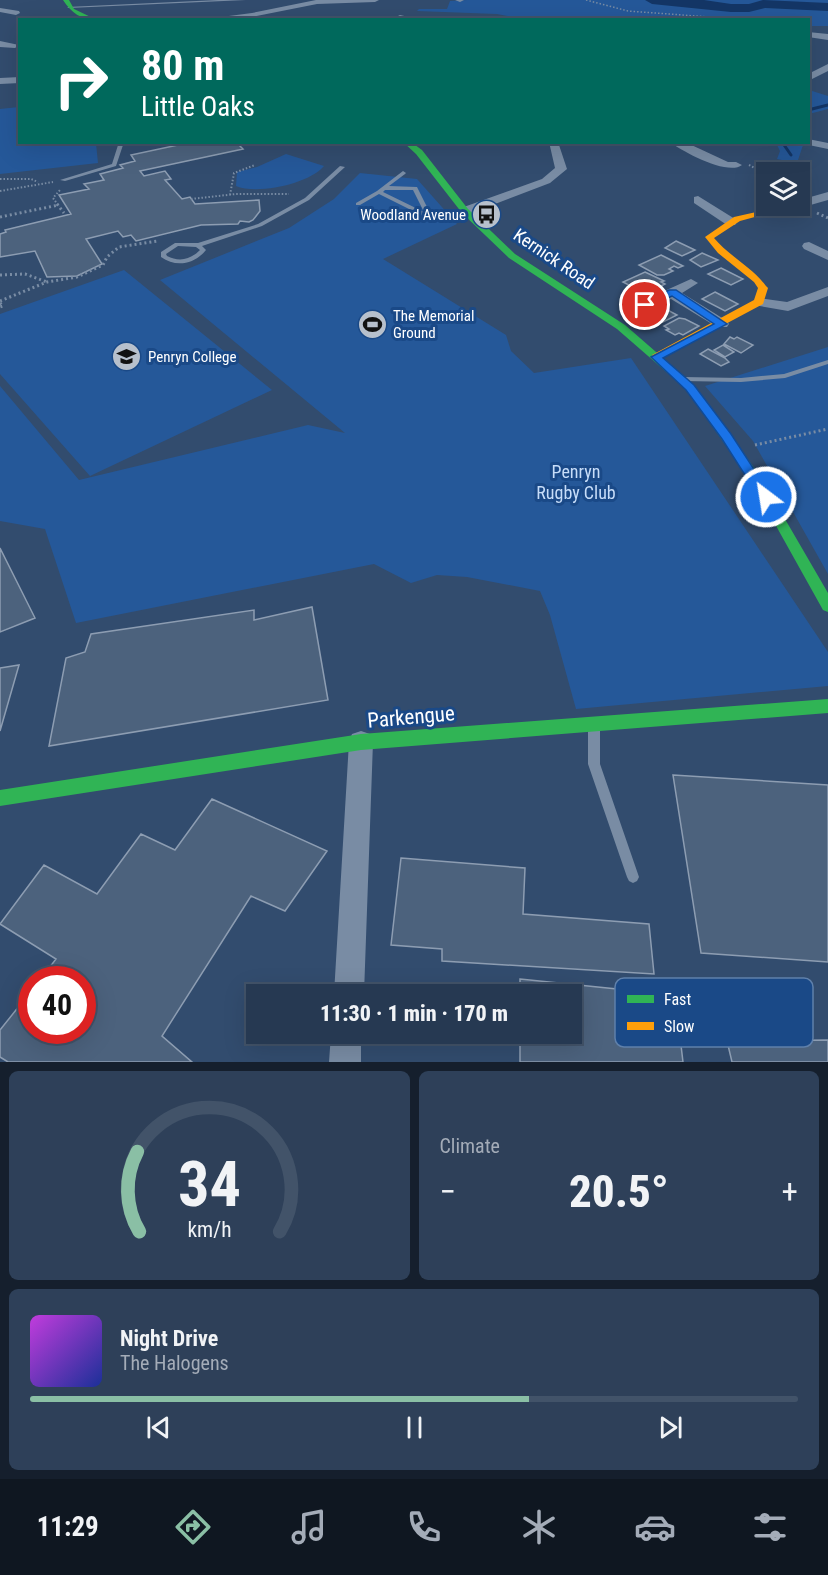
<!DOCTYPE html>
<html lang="en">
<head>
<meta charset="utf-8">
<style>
	:root { --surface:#263952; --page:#2e4059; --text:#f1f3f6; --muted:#a4acb8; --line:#425369; --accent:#8abfa5 }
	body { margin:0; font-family:"Roboto Condensed",sans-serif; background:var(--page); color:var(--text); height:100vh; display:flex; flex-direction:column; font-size:22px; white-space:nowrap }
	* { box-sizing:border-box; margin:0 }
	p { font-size:20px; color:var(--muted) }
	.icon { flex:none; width:33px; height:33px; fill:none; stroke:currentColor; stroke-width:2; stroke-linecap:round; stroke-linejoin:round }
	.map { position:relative; height:1062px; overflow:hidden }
	.panel { display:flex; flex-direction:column; gap:9px; padding:9px; background:#151f2d; flex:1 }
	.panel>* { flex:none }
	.hud { position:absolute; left:18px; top:18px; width:792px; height:126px; border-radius:0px; box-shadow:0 6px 24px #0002,0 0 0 2px var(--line); background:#00695c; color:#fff; overflow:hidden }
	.controls { position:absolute; left:756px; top:162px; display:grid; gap:12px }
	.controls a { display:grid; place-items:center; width:54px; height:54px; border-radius:0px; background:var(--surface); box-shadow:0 6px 24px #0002,0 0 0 2px var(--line); font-size:30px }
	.speed { position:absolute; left:18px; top:966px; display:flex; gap:12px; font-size:30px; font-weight:700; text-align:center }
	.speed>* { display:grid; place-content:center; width:78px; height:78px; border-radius:50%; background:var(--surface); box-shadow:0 6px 24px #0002,0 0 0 2px var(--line); line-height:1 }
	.speed .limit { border:9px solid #d22; background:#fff; color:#111 }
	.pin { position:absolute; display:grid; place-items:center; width:51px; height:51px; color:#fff; margin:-26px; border:3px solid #fff; border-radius:50%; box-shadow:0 2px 6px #0007 }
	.me { position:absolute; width:66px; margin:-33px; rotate:329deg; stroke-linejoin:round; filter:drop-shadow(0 0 4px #0008) }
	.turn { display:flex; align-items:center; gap:21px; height:126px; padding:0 24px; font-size:27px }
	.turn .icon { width:78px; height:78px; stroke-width:2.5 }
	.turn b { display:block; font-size:42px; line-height:51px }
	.big { font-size:45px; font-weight:800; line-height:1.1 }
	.panel .card { flex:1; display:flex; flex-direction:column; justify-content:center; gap:9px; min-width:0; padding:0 21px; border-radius:9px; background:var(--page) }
	.panel .dial { align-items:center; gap:0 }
	.dial svg { height:156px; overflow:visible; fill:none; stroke:var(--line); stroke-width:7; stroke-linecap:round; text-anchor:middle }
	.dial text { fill:var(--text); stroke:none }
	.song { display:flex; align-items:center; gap:18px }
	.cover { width:72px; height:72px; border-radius:9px; background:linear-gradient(135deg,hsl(290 70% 55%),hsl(230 70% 35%)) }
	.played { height:6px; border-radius:3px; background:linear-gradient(90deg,var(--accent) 65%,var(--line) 65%) }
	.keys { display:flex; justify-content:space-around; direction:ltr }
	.heat { display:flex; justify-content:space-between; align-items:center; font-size:33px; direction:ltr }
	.panel .tiles { flex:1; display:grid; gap:9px; grid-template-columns:1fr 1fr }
	.card:last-child { grid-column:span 2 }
	.trip { position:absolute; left:246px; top:984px; width:336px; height:60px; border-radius:0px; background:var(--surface); box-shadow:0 6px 24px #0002,0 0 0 2px var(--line); font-weight:800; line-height:60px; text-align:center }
	.tab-bar { display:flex; height:96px; justify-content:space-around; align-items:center; background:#0f1721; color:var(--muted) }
	.tab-bar .icon { width:42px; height:42px }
	.tab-bar .on { color:var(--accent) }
	.tab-bar b { font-size:27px; color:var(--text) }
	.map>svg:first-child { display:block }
	.green { fill:#255899 }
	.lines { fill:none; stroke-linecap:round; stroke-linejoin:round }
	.stream { stroke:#143666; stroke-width:3 }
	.river { fill:#143666; fill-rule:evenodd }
	.building { fill:#4c627d; stroke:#8d9db2; stroke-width:1.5 }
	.path-far2 { stroke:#798ca4; stroke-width:1.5; stroke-dasharray:1.5 2; stroke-linecap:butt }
	.path-far1 { stroke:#798ca4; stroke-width:2; stroke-dasharray:1.5 2; stroke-linecap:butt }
	.path { stroke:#798ca4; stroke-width:3; stroke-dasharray:2 3; stroke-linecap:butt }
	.lane { fill:#798ca4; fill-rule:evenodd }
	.street { fill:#798ca4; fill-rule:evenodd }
	.fast { fill:#30b455; fill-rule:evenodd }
	.slow { fill:#ff9f0a; fill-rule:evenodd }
	.route { fill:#1a73e8; stroke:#114b97; stroke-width:1.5 }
	.labels { text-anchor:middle; stroke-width:6; stroke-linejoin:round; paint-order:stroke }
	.far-poi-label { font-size:15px; fill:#fff; stroke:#1a4987; text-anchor:start }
	.street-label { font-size:18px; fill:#fff; stroke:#1a4987 }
	.park-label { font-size:18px; fill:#c7ddf9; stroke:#1a4987 }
	.near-street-label { font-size:21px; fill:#fff; stroke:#1a4987 }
	.key { fill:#1a4987; stroke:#5f80ab; stroke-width:1.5 }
	.key-label { font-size:16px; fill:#fff }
</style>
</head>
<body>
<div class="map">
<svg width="828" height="1062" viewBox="0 0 828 1062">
	<rect width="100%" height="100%" fill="#324c6e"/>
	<!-- green -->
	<path class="green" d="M467,0H828V26H809L808,20H702L669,17L641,20H528L497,14L417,11L419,9H447L450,1Z
		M809,90L828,96V109L809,114Z
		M19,107L20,142L96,143L98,163L0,174V109Z
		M776,143H801L803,145L797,163L777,159L780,151Z
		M286,154L324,166C309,184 257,195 236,186L237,172L257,167Z
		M360,173L417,179L457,224L383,259L506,335L511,351L534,373L631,358L828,652V686L576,709L550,615L540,591L467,577L437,575L411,583L374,564L76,623L45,529L0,521V386L79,480L308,425L345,433L160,280L289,228L334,199Z
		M124,270L272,390L90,476L0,374V314Z
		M828,347V574L753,441L705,386Z"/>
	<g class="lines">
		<!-- stream -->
		<path class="stream" d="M808,110L828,105
			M782,142L791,155"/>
		<!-- river -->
		<path class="river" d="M645,0H704L731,4H749L763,0L828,3V11L765,8L749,12H731L652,4Z"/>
	</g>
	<!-- building -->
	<path class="building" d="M192,142H236L243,149L140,171L144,176L165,171L171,179L165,180L182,199L190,197L195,204L259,200L260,211L253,220L249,222L240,221L238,224L201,225L136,241L131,235L123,237L118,231L86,239L102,264L77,276L47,277L35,251L0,257V234L6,232L5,230L71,214L59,195L89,189L84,184L104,180L100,174L123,168L120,165L135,161L131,155Z
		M676,241L695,250L682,256L665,248Z
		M702,253L718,260L701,267L690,260Z
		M661,255L683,266L678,268L674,266L669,269L673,271L664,275H657L639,265Z
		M721,268L743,279L731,285L708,274Z
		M645,272L664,281L661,282L665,284L656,289L651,286L645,289L649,291L644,293L623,282Z
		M715,292L738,304L725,311L702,299Z
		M652,307L657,309L662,307L677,315L663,322L643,312Z
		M679,318L685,319L699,326L683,335L679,333L675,335L666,330L669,329L664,326Z
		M730,337L734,339L737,337L753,345L741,353L724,344Z
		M723,345L734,352L725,357L714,350Z
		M708,349L725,358L729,362L721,366L700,354Z
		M0,548L35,618L0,632Z
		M312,607L328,700L49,746L66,658L85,652L91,634L254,610V620Z
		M19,665L0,731V668Z
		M673,775L828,785V962L701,953Z
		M212,799L327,851L285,911L251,896L162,1036L192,1062H8L0,1057V1030L32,990V1030H82V980H40L56,959L0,924L44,865L97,894L141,834L175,850Z
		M401,858L525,868L523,914L649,924L654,974L442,961V949L391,945Z
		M520,979L675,995L683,1062H520V1034H572V994H520Z
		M828,1040V1062H732L727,1041Z"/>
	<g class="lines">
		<!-- path-far2 -->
		<path class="path-far2" d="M586,0L628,11L750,20"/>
		<!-- path-far1 -->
		<path class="path-far1" d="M749,165L766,174
			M0,179H31L38,182
			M0,191L53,182
			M230,195L234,173L255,165
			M191,199L236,194H289
			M58,205L53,198L60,190"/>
		<!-- path -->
		<path class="path" d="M57,204L64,213
			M817,213L828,218
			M0,217L59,205
			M0,275L25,274L47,282
			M0,301L47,282L77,277L103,265L107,257L119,247L158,241
			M0,303L3,306L0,307
			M755,445L828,429"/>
		<!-- lane -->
		<path class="lane" d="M218,0H246L69,8L67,7Z
			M119,142H124L116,166L65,181L60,180L112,164Z
			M340,166L345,167L309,200L262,226L202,246L206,250C195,264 176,268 161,257V252L175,243H198L258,224L305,198ZM178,246L196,247L200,250C190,260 179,262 167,256L166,254Z
			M403,171L406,173L405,174L389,186L417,187L432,217L431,218H427L379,194L360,205H356V203L377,191ZM385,190H413L424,212L383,192Z
			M828,360V364L785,378L741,382L683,381L679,379L683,377L741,378L784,374Z
			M594,724L598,726L600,729V764L639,877L637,881L633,883L629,881L627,877L588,764V729L590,726Z"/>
		<!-- street -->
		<path class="street" d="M316,0H379L375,2L317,4L252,17L198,20L252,13Z
			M455,0H464L460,2Z
			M0,8L19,11L20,13L16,15L0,12Z
			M400,15L413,18L414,20L397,19L396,17Z
			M808,32L828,34V40L808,37Z
			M0,41L19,45L15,48L0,47Z
			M828,64V71L808,81V74Z
			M20,77V83L0,84V78Z
			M808,139L828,143V149L804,144L803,142H808Z
			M549,142H562L559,145L567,169L550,183L469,214H461L459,211L461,208L542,179L555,168Z
			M670,142H685L728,162H736L742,165C728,176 683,152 670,142Z
			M828,192V200L800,208L795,206H800V200Z
			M698,196L735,219L737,222L735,225H727L694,203V197Z
			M809,242L828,251V260L804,249L802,246L804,243Z
			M691,279L698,283L682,293L727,321L729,324L727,327H717L671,299L645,309L638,305L640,302Z
			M828,287V296L788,311L754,305L752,302L759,298L787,302Z
			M361,731L370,734L373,742L364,994H334L349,742L352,734Z
			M331,1034H361V1062H329Z"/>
		<!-- fast -->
		<path class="fast" d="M63,0H69L74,9L97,20C82,20 71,13 63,0Z
			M403,142H411L422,150L468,209L515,254L625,325L694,385L760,476L828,593V612L823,610L751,481L686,389L617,329L509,258L462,213L416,154Z
			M828,699V713L361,750L0,806V790L361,734Z"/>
		<!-- slow -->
		<path class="slow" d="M783,206H795L740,221L714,238C729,256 752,267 766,286L768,288L763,304L660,359H652V355L754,300L758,288L754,282L718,253L705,237L734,217Z"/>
	</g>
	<!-- route -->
	<path class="route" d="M669,290H676L727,324L663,358L694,385L731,434L772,497L771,500H761L722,439L686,390L651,357L714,324L672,296L648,307L640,305Z"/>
	<!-- icons -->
	<defs>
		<symbol id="bus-disc" viewBox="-11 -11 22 22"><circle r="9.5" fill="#b7c0cc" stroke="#1a4987"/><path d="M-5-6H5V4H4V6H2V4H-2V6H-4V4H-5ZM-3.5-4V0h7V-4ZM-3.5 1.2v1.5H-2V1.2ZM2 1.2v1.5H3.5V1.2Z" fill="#111"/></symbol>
		<symbol id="stadium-disc" viewBox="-11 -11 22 22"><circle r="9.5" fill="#b7c0cc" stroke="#1a4987"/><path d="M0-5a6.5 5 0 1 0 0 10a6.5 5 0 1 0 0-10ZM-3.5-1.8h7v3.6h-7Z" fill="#111"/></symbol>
		<symbol id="school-disc" viewBox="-11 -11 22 22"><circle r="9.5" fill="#b7c0cc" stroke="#1a4987"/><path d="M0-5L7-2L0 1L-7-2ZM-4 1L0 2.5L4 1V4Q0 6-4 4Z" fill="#111"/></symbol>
	</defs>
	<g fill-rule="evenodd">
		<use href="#bus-disc" x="470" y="198" width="33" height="33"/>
		<use href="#stadium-disc" x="356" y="308" width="33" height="33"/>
		<use href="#school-disc" x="110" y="340" width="33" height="33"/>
	</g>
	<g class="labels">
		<!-- far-poi labels -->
		<g class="far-poi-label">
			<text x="466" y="220" text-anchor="end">Woodland Avenue</text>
			<text x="393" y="321">The Memorial<tspan x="393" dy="17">Ground</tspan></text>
			<text x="148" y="362">Penryn College</text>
		</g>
		<!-- street labels -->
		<g class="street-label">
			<text transform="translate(554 259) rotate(34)" y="6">Kernick Road</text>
		</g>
		<!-- park labels -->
		<g class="park-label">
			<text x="576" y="478">Penryn<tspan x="576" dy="21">Rugby Club</tspan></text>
		</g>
		<!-- near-street labels -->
		<g class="near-street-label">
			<text transform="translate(411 717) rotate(-5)" y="7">Parkengue</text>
		</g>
	</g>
	<!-- legend -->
	<rect x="615" y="978" width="198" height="69" rx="9" class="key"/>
	<rect x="627" y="995" width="27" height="8" fill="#30b455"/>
	<rect x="627" y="1022" width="27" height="8" fill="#ff9f0a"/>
	<g class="key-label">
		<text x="664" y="1005">Fast</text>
		<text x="664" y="1032">Slow</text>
	</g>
</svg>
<div class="controls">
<a><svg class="icon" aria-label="layers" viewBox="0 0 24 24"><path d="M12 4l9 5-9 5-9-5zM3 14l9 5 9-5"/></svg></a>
</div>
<div class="speed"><div class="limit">40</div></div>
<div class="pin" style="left:645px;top:305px;background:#d93025"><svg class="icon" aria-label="arrive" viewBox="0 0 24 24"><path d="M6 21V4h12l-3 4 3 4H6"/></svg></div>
<svg class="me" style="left:766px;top:497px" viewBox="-20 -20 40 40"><circle r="17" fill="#1a73e8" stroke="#fff" stroke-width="3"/><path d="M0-11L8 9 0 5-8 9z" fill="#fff"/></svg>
<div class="trip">11:30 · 1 min · 170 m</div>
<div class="hud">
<div class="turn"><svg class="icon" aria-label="right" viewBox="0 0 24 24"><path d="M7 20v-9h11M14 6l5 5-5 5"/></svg><div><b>80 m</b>Little Oaks</div></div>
</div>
</div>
<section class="panel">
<div class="tiles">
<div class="card dial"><svg viewBox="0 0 100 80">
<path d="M14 69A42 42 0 1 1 86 69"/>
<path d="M14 69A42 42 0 0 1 13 28" stroke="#8abfa5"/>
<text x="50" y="56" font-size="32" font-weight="700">34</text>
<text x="50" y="72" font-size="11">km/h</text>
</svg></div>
<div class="card"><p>Climate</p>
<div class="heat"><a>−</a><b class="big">20.5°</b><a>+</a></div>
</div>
<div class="card">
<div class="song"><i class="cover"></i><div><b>Night Drive</b><p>The Halogens</p></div></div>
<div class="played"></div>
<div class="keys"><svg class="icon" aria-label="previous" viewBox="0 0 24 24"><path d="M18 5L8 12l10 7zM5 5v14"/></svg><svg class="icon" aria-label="pause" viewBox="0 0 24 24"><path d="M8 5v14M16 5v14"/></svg><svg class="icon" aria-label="next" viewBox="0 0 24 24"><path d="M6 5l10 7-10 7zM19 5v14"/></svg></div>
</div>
</div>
</section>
<nav class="tab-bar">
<b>11:29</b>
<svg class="icon on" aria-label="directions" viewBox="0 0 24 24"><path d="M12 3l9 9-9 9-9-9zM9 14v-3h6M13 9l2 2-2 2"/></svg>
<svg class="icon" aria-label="music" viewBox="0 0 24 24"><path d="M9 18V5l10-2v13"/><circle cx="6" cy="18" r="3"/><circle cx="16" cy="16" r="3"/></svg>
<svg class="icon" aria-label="phone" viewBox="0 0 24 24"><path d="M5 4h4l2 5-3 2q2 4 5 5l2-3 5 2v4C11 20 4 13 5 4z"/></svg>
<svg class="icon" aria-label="climate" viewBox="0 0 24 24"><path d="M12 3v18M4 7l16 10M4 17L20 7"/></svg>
<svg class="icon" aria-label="car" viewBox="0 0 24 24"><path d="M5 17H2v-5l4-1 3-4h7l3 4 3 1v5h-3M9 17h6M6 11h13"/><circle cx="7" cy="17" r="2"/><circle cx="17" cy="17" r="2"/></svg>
<svg class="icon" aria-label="filters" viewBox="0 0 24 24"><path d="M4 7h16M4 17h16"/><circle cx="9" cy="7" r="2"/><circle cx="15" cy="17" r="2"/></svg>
</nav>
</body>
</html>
